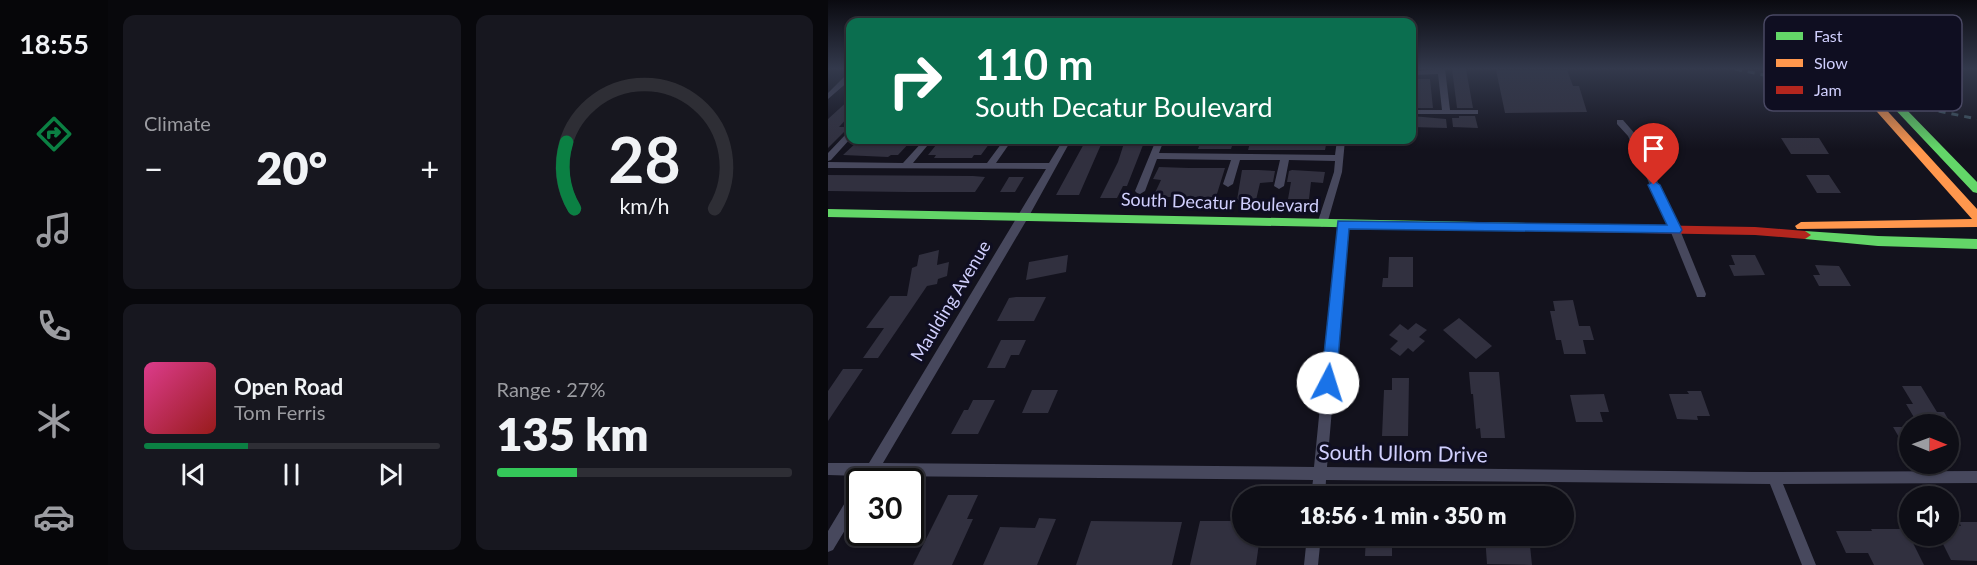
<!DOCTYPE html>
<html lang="en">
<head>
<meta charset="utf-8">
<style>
	:root { --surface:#0e0e16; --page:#17171f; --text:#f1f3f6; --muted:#9b9ca1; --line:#2e2e35; --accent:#0b8043 }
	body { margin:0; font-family:Lato,sans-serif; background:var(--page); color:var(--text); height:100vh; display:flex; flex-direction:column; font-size:22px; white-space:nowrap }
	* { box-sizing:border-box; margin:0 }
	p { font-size:20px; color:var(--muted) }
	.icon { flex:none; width:33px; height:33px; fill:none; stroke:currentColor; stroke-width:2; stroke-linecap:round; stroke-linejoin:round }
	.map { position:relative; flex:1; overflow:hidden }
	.drawer { display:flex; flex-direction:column; gap:15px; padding:15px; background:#08080c; width:720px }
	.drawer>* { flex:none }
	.guide { position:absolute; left:18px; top:18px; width:570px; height:126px; border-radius:12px; box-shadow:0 2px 4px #0004,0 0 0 2px var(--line); background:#0b6e4f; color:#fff; overflow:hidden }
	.needle { width:39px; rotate:91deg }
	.buttons { position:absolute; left:1071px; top:414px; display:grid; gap:12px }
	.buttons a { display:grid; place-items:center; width:60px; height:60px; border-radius:50%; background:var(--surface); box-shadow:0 2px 4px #0004,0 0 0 2px var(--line); font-size:30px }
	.speed { position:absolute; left:18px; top:468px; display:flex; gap:12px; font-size:30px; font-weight:700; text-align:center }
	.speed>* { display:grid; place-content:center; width:78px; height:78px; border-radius:50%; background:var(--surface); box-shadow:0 2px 4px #0004,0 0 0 2px var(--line); line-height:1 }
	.speed .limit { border:3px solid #111; border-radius:9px; background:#fff; color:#111 }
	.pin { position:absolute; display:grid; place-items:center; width:51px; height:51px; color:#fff; margin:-62px -26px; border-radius:50% 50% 50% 0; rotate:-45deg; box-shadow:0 0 6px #0007 }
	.pin .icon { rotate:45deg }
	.me { position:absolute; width:66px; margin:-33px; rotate:5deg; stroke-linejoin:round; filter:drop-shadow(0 0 4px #0008) }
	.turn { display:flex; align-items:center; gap:21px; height:126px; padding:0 30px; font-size:27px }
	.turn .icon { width:78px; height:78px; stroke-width:2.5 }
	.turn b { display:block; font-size:42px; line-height:51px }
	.big { font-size:45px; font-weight:800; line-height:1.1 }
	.drawer .widget { flex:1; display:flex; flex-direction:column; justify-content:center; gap:9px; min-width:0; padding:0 21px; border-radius:12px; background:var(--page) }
	.drawer .dial { align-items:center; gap:0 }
	.dial svg { height:156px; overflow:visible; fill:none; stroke:var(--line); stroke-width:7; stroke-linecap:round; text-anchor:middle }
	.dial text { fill:var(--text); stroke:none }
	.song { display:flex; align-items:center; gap:18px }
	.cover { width:72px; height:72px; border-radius:9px; background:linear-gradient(135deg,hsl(330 70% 55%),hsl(0 70% 35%)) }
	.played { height:6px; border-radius:3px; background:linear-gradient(90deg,var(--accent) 35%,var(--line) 35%) }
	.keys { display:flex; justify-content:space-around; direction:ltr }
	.heat { display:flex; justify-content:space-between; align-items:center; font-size:33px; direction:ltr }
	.charge { height:9px; border-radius:4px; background:linear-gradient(90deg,#34c759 27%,var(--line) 0) }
	.drawer .tiles { flex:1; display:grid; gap:15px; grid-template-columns:repeat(2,1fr) }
	.trip { position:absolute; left:404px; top:486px; width:342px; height:60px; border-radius:30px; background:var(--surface); box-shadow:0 2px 4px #0004,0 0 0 2px var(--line); font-weight:800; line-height:60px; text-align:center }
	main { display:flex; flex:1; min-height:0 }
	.tabs { display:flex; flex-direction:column; width:108px; justify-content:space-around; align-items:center; background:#060609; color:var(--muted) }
	.tabs .icon { width:42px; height:42px }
	.tabs .current { color:var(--accent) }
	.tabs b { font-size:27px; color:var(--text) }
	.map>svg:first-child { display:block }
	.building { fill:#31303f }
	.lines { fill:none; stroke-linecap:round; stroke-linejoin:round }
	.street { fill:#47485d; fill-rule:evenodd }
	.fast { fill:#63d668; fill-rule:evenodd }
	.slow { fill:#ff974d; fill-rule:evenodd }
	.jam { fill:#b3261e; fill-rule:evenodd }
	.rail { stroke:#415864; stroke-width:3; stroke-dasharray:7 6; stroke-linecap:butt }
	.route { fill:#1a73e8; stroke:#114b97; stroke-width:1.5 }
	.labels { text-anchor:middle; stroke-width:6; stroke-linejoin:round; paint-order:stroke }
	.street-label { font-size:18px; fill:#d0cffd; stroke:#0f0e21 }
	.near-street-label { font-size:21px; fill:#d0cffd; stroke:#0f0e21 }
	.key { fill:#0f0e21; stroke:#494863; stroke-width:1.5 }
	.key-label { font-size:16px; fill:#d0cffd }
</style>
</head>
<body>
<main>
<nav class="tabs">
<b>18:55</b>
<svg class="icon current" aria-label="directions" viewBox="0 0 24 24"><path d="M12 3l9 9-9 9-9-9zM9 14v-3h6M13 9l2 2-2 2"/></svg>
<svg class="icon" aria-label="music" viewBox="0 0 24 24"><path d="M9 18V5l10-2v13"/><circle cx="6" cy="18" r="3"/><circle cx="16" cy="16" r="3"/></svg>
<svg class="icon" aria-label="phone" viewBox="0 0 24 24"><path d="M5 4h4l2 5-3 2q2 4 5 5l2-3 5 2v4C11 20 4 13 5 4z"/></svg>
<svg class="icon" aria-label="climate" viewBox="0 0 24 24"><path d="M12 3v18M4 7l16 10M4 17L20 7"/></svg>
<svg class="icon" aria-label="car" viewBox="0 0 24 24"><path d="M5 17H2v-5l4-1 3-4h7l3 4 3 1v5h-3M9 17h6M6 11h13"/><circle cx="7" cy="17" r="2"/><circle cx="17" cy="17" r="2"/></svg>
</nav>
<section class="drawer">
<div class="tiles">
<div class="widget"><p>Climate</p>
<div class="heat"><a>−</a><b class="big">20°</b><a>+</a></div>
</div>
<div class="widget dial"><svg viewBox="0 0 100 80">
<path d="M14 69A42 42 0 1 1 86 69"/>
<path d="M14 69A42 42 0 0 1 10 35" stroke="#0b8043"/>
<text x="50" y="56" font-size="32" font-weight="700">28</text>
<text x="50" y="72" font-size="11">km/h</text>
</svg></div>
<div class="widget">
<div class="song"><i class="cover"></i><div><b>Open Road</b><p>Tom Ferris</p></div></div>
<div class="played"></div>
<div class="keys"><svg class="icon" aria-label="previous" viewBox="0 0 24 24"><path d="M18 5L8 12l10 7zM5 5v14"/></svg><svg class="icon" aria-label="pause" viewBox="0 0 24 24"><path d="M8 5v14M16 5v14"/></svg><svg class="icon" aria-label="next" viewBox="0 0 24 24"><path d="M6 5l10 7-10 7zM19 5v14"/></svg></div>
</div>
<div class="widget"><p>Range · 27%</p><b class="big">135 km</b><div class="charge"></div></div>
</div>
</section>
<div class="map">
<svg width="1149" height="565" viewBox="0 0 1149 565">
	<rect width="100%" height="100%" fill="#13121d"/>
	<!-- building -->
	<path class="building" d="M624,69H638L645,108H629Z
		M668,70H739L745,86H751L759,112L677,113Z
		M584,79H602L605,108H584Z
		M22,99V115L11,127H21L0,148V119Z
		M584,116L618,119L619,128L584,127Z
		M631,116H647L650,128L625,127L624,118H631Z
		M953,138H991L1001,154H963Z
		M31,140H84L70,155H63L60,157L15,155Z
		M112,140H164L153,155H146L144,158H106L108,155H100Z
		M258,140H275L251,195H228Z
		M297,140H317L299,186H295L289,198H272L290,162Z
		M373,140H406L403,149H370Z
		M423,140H499L497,150H420Z
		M331,167L361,168H397L388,197H325L333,180L325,179Z
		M414,170H430L447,171L445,182L432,183L428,200H409Z
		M464,170L497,172L495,183L483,182L481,199H460L463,182H459L461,171Z
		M0,175L145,176L157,177L147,192H80L0,191Z
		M978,175H1001L1013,193H989Z
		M181,177H196L187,192H172Z
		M111,250L109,265L121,262L119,276L110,279L109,284L99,286L50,358H35L56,328H38L62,296H79L84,268L89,266L91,255Z
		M240,255L238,272L198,280L201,262Z
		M903,255H927L937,275L906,276L901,265H907Z
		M561,257H585V287H554L555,278H560Z
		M987,265L1011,266L1023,286H991L985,275H992Z
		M188,297H218L206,321H169L181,298Z
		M745,300L751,326H762L766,340H755L758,354H736L733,340H728L722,311H727L725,301Z
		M631,318L664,346L648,359L615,330Z
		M588,323L599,330L591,337L597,341L585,352L580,348L572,356L562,349L570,341L561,335L572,324L580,330Z
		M173,340H198L191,355H183L177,368H159Z
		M15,369H35L0,421V391Z
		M641,372H671L677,438H653L652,428L648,429L645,394H643Z
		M564,378H581L580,436H554L556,390H564Z
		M1074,386H1093L1109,412H1116L1123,424H1090L1078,404H1085Z
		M204,390H230L220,413H194Z
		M859,391H873L882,416H869L870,420L849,419L841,394H861Z
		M776,394L781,412H772L775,422H748L742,395Z
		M145,400H167L150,434H123L136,410H140Z
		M1065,427H1082V456Z
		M120,495H150L139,519H145L124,565H85Z
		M211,518L228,519L209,565H155L172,527L207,528Z
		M263,521L354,522L344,565H248Z
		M372,521H414V536H432L428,565H362Z
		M1131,522H1149V561L1123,560L1111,536H1120V526H1133Z
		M1043,529H1078L1096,565H1046L1040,553H1018L1008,531H1044Z
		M538,536H564V556H537Z
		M657,536H701L704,565L659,564Z"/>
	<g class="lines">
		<!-- street -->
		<path class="street" d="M617,69L622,110H650V114H584V110H614L610,74L584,75V71Z
			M19,74H22V80L0,99V93Z
			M789,120H795L808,135L852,230L878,294L877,297H869L868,294L842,230L800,136L789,124Z
			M19,133H22V139L3,160L0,161V153Z
			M96,140H104L85,163H159L176,140H184L168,163H221L235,140H243L201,216L55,463L486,467L510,224L515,221L520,224L499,467L925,472L1149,471V483L955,484L988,565H974L942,484L498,480L497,496H483L485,480L48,476L45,482H32V505L5,550L0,552V531L27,486L31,485L30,482L33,476L0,475V463H41L218,169L0,168V162L75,163Z
			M328,140H336L331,153L507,155L509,140H517L514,172L499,224L494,227L489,224L506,172L507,161L461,160L456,186L451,189L446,186L452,160H412L405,184L400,187L395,184L403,160L329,159L317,191L312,194L309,193L307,191Z
			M479,536H493L490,565H476Z"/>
		<!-- fast -->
		<path class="fast" d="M1029,69H1039L1149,182V193L1145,192Z
			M0,209L698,223L704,227L698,231L0,217Z
			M977,231L1050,236L1149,239V249L1050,246L977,239L971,235Z"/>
		<!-- slow -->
		<path class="slow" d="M1011,69H1021L1149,209V227L969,229L967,226L973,222L1144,219Z"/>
		<!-- jam -->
		<path class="jam" d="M698,223L927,227L977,231L983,235L977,239L927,235L698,231L692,227Z"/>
		<!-- rail -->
		<path class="rail" d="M907,69L1149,119"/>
	</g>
	<!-- sky -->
	<linearGradient id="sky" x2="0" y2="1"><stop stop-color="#0a0a10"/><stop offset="0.46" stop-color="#33394c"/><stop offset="1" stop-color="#33394c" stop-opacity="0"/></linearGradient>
	<rect width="1149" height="149" fill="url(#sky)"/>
	<!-- route -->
	<path class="route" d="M826,181L832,185L854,230L852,233L521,229L508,383L506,388L500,390L495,388L493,383L510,221L839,225L820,185Z"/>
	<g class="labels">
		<!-- street labels -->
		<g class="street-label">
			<text transform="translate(392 203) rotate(2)" y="6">South Decatur Boulevard</text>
			<text transform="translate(123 301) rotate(-59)" y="6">Maulding Avenue</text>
		</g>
		<!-- near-street labels -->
		<g class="near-street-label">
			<text transform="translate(575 454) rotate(1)" y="7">South Ullom Drive</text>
		</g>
	</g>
	<!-- legend -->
	<rect x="936" y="15" width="198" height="96" rx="9" class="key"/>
	<rect x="948" y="32" width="27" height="8" fill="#63d668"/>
	<rect x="948" y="59" width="27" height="8" fill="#ff974d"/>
	<rect x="948" y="86" width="27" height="8" fill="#b3261e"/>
	<g class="key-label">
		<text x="986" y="42">Fast</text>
		<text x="986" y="69">Slow</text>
		<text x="986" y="96">Jam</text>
	</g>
</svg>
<div class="buttons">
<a><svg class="needle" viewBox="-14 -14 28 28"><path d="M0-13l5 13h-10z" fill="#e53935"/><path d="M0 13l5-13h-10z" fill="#9b9ca1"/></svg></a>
<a><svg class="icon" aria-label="sound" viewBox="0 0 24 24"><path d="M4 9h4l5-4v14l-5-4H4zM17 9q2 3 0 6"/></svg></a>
</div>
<div class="speed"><div class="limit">30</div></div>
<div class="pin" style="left:826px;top:185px;background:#d93025"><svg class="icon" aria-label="arrive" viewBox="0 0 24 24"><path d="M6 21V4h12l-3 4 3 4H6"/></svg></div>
<svg class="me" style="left:500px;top:383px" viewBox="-20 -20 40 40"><circle r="19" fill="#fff"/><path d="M0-13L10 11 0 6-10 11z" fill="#1a73e8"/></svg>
<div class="trip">18:56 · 1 min · 350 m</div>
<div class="guide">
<div class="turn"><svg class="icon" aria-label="right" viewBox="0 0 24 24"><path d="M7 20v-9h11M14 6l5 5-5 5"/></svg><div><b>110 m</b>South Decatur Boulevard</div></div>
</div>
</div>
</main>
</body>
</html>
